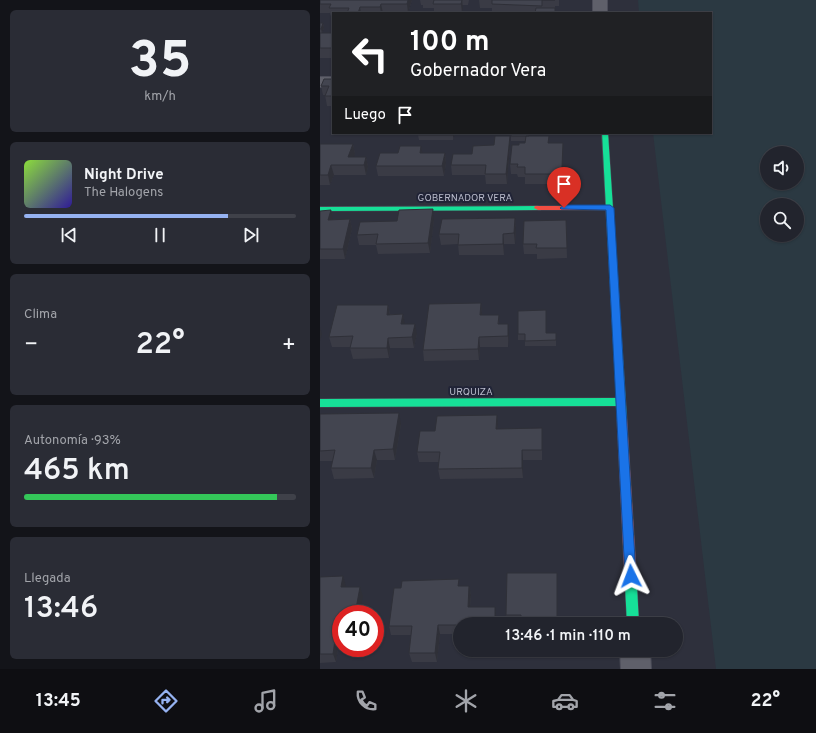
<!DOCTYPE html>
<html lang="es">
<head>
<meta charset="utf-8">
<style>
	:root { --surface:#22242d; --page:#2a2c35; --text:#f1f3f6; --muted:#a2a4aa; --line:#3f4149; --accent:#95b2f1 }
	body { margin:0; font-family:Overpass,sans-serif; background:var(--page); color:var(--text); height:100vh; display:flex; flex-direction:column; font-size:15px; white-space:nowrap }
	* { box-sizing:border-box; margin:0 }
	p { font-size:13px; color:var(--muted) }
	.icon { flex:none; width:22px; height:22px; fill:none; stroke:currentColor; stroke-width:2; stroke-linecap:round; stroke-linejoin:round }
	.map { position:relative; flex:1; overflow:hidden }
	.details { display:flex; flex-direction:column; gap:10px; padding:10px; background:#131419; width:320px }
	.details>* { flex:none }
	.guide { position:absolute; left:12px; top:12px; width:380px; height:122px; border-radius:0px; box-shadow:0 1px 3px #0004,0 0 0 1px var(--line); background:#202124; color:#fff; overflow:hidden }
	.fabs { position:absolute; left:440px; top:146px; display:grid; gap:8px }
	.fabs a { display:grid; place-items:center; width:44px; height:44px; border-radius:50%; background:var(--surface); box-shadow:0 1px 3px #0004,0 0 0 1px var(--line); font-size:20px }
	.speed { position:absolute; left:12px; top:605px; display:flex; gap:8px; font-size:20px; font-weight:700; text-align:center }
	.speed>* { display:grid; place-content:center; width:52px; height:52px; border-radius:50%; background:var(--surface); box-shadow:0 1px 3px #0004,0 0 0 1px var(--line); line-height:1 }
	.speed .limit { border:6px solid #d22; background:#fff; color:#111 }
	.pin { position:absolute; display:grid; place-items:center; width:34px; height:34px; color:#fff; margin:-41px -17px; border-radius:50% 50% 50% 0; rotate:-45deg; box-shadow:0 0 4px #0007 }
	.pin .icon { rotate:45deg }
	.me { position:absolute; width:44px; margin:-22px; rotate:357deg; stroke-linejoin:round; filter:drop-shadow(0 0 3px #0008) }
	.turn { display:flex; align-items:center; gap:14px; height:84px; padding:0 12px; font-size:18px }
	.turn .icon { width:52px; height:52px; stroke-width:2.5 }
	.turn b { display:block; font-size:28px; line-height:34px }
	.then { display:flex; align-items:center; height:38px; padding:0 12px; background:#0003; gap:8px; font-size:15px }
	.big { font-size:30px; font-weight:600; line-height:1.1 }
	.details .widget { flex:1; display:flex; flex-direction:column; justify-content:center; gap:6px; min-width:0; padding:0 14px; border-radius:6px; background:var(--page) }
	.details .dial { align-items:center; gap:0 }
	.dial b { font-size:52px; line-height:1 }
	.song { display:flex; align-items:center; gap:12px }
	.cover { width:48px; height:48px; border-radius:6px; background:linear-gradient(135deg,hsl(90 70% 55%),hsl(250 70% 35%)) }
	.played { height:4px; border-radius:2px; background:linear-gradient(90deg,var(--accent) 75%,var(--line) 75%) }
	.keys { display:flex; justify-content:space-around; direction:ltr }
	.heat { display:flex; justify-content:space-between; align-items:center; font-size:22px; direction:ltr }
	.charge { height:6px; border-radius:3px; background:linear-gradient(90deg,#34c759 93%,var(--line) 0) }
	.trip { position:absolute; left:133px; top:617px; width:230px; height:40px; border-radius:20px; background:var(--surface); box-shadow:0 1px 3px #0004,0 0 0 1px var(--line); font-weight:600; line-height:40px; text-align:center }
	.menu { display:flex; height:64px; justify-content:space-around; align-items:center; background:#0e0e12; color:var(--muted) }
	.menu .icon { width:28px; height:28px }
	.menu .current { color:var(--accent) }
	.menu b { font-size:18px; color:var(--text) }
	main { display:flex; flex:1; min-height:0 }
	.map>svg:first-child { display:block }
	.green { fill:#2b3942; fill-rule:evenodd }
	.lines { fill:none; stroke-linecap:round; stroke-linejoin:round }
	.street-casing { stroke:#4c4d59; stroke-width:2 }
	.fast-casing { stroke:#4c4d59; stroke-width:1 }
	.jam-casing { stroke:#4c4d59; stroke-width:1 }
	.street { fill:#5f606a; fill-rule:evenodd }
	.fast { fill:#16e098; fill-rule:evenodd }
	.jam { fill:#f24e42; fill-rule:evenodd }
	.wall { fill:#3a3b45 }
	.shaded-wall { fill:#2f3038 }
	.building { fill:#434550; stroke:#2f3038 }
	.route { fill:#1a73e8; stroke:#114b97 }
	.labels { text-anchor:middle; stroke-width:4; stroke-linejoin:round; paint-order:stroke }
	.street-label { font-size:10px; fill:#babccc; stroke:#212437 }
</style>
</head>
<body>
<main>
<section class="details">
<div class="widget dial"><b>35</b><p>km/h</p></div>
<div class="widget">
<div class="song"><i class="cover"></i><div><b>Night Drive</b><p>The Halogens</p></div></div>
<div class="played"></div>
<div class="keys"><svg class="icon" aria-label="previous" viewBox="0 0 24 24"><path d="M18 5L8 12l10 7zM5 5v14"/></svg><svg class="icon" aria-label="pause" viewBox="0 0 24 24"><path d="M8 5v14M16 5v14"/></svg><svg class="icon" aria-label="next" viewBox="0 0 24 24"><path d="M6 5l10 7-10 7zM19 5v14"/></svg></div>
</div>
<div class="widget"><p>Clima</p>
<div class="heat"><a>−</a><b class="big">22°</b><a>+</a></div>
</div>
<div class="widget"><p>Autonomía · 93%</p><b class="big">465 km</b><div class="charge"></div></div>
<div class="widget"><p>Llegada</p><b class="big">13:46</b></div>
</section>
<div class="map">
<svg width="496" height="669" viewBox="0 0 496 669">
	<rect width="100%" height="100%" fill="#2e303c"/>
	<!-- green -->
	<path class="green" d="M318,0H496V669H396L333,133H391V13H319ZM447,153H477V183H447ZM447,205H477V235H447Z"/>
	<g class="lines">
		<defs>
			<path id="street" d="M273,0H287V13H273Z
				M0,77H13V87H0Z
				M300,650H330L331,669H301Z"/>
			<path id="fast" d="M282,133H288L307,420L305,423H299L296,406L0,407V399L296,398Z
				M218,206L222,208L221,210L0,211V207Z
				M310,562L314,563L316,567L319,624H307L304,567L306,563Z"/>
			<path id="jam" d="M215,206H290L294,208L290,210H218L214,208Z
				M302,416L305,417L307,420L316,567L314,571L310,572L306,571L304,567L297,420L299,417Z"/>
		</defs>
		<!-- street casing -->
		<use href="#street" class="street-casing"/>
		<!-- fast casing -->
		<use href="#fast" class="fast-casing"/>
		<!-- jam casing -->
		<use href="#jam" class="jam-casing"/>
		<!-- street -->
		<use href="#street" class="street"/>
		<!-- fast -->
		<use href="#fast" class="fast"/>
		<!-- jam -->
		<use href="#jam" class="jam"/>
	</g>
	<!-- wall -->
	<path class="wall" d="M0,0H92L88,13H13V17H11L10,13H0Z
		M100,0H149L148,5H142V13H114V8H103V5H101Z
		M159,0H239V6H235V12L248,13H172V8H160Z
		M0,23H3L4,28L2,33H12L13,34V58H0Z
		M13,79V106H7L5,95H3L1,86Z
		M99,133H135L133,140H99L98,135Z
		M191,133H228V134H209V136L229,143L242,177L231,184H205V177H198L197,174H191L190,164L199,145L205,143V141H191Z
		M0,144H33L35,154L33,157H46L48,167L46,175H14L10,185H0Z
		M190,146L187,184H166L165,175H132L131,165L152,154Z
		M102,153H125L126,163L124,176H58L56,166Z
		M0,211L13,220L30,219L32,229L25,259H0Z
		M195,218L196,228L195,244H184V255H139L138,244L121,245L119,234Z
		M114,220L110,253L58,254L56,245H39L37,235L77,221Z
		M246,220L247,258L217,259V254H204L203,244Z
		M161,303L162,315H179V324L189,334L188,347H160L159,360L104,361L103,350Z
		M68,305L70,314H83L84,324L97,334L94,348H70L69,358L33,359L30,348L31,347H12L9,337Z
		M226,333H236V346H205V340H198V334Z
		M0,414L81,424L75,460H57L54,478L14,479L11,468L13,461H0Z
		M178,425V429L222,438V460H203V478L120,479L118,469L119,462H99L97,452L115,431Z
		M187,573L237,624H187L186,615Z
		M0,577L26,586V587L43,596L21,614V636H20L16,662L0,663Z
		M140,586H149L151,595L150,607L176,616L140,624V634H120L117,662H92L89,653L91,635H71L69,626Z"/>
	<!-- shaded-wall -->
	<path class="shaded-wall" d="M88,0H92L88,13L87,4Z
		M142,0L143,8L142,13L141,4Z
		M61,4L63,13H61L60,7Z
		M40,7L41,13H38Z
		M3,23L4,28L2,33L1,29Z
		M133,133H135L133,140Z
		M190,136V146L187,184L186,174Z
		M243,143L242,177L231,184V174Z
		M33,144L35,154L31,165L28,157Z
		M101,146L103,156L100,153Z
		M125,153L126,163L124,176L122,166Z
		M46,157L48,167L46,175L44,165Z
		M11,165L14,175L10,185L8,175Z
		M113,209L114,220L110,253L108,243Z
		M11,210L13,220H8Z
		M195,218L196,228L195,244L194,233Z
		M30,219L32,229L25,259L23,249Z
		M183,234L184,244V255L183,244Z
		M161,303L162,313L161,325L160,315Z
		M68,305L70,315H67Z
		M83,314L85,325L81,324Z
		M95,324L97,334L94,348L92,337Z
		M188,324L189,334L188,347Z
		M0,327L2,334L0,341Z
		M159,337L160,347L159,360L158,349Z
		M68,338L70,348L69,358L67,348Z
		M79,413L81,424L75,460L73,449Z
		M177,415L178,425L177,439L176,429Z
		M54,450L57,460L54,478L51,468Z
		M202,450L203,460V478L202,468Z
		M23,576L26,586L24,596L21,587Z
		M149,586L151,595L149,616L148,607Z
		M40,587L43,596L40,614H35Z
		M175,607L176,616V624H175Z
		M118,625L120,634L117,662L115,653Z
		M17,626L20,636L16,662L13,654Z"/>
	<!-- building -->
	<path class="building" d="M0,0H88L87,4H61L60,7H40L38,13H27L29,8H9L11,4H0Z
		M114,0H142L141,4H113Z
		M172,0H235H222V6L172,4Z
		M216,8H235V12H248V13H215Z
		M0,23H3L1,29H0Z
		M0,33H12V34H13V48H0Z
		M4,79H13V96H5L9,86H1Z
		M99,133H133V135H98Z
		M191,133H209V136H191Z
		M175,136H190L186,174H165L166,165H131L133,154H152L153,146L174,145Z
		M206,136H229L228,143H243L242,167L231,174H205V167H197L198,164H190L192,145H199V143H205Z
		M0,144H33L28,157H46L44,165H11L8,175H0Z
		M80,146H101L100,153H125L122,166H56L60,153H78Z
		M113,209L108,243L56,244L58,234L37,235L40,222L77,221L79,210Z
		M11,210L8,220L30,219L23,249H0V211Z
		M195,218L194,233L183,234V244L138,245L139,234H119L122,219Z
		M246,220L247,248H216L217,244H203L204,221Z
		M161,303L160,315H179L178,324H188V336L159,337L158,349L103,350L109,304Z
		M17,305H68L67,315L83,314L81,324H95L92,337L68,338L67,348H30L33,336L9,337Z
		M226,310V333H236V340L205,341V334H198V311Z
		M79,413L73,449L54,450L51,468H11L15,450L0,451V414Z
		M177,415L176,429L222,428V450H202V468L118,469L120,452H97L100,431H115L117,416Z
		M187,573H237V624H201V615H186Z
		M23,576L21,587H40L35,614H21V626H17L13,654H0V577Z
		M139,579L138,586H149L148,607H175V624H140V625H118L115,653H89L92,626H69L74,588H81L82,581Z"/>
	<!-- route -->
	<path class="route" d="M244,205H290L294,208L316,576L315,580L311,582L307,580L305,576L286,210L241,209L240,208Z"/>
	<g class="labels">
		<!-- street labels -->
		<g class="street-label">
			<text x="145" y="201">GOBERNADOR VERA</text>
			<text x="151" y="395">URQUIZA</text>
		</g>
	</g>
</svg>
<div class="fabs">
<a><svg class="icon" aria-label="sound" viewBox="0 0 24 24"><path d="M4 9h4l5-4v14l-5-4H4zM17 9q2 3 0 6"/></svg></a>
<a><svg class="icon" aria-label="search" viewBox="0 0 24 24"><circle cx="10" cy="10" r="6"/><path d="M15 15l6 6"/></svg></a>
</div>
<div class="speed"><div class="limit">40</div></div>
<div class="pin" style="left:244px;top:208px;background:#d93025"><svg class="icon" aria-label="arrive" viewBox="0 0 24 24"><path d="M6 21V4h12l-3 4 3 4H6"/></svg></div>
<svg class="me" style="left:311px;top:576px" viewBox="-20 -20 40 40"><path d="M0-17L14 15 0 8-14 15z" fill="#1a73e8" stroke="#fff" stroke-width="4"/></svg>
<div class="trip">13:46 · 1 min · 110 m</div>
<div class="guide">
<div class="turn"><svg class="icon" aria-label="left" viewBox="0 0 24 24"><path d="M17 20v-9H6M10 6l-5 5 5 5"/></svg><div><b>100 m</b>Gobernador Vera</div></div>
<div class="then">Luego<svg class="icon" aria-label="arrive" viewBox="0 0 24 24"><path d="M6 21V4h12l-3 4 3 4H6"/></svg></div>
</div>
</div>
</main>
<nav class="menu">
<b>13:45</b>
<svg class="icon current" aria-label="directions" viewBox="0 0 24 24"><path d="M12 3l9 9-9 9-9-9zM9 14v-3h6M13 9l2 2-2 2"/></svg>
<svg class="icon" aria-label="music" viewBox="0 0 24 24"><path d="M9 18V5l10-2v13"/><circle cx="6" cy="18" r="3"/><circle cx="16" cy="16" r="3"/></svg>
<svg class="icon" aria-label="phone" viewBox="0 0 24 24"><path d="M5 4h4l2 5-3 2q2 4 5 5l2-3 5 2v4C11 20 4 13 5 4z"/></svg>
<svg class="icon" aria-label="climate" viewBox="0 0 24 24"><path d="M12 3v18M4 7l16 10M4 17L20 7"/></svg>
<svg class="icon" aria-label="car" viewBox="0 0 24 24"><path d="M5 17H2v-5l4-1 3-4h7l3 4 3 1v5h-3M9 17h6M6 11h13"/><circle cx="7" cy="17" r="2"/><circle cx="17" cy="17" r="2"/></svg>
<svg class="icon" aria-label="filters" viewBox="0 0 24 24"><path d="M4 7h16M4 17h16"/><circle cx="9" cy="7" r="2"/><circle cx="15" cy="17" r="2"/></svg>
<b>22°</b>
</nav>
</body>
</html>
